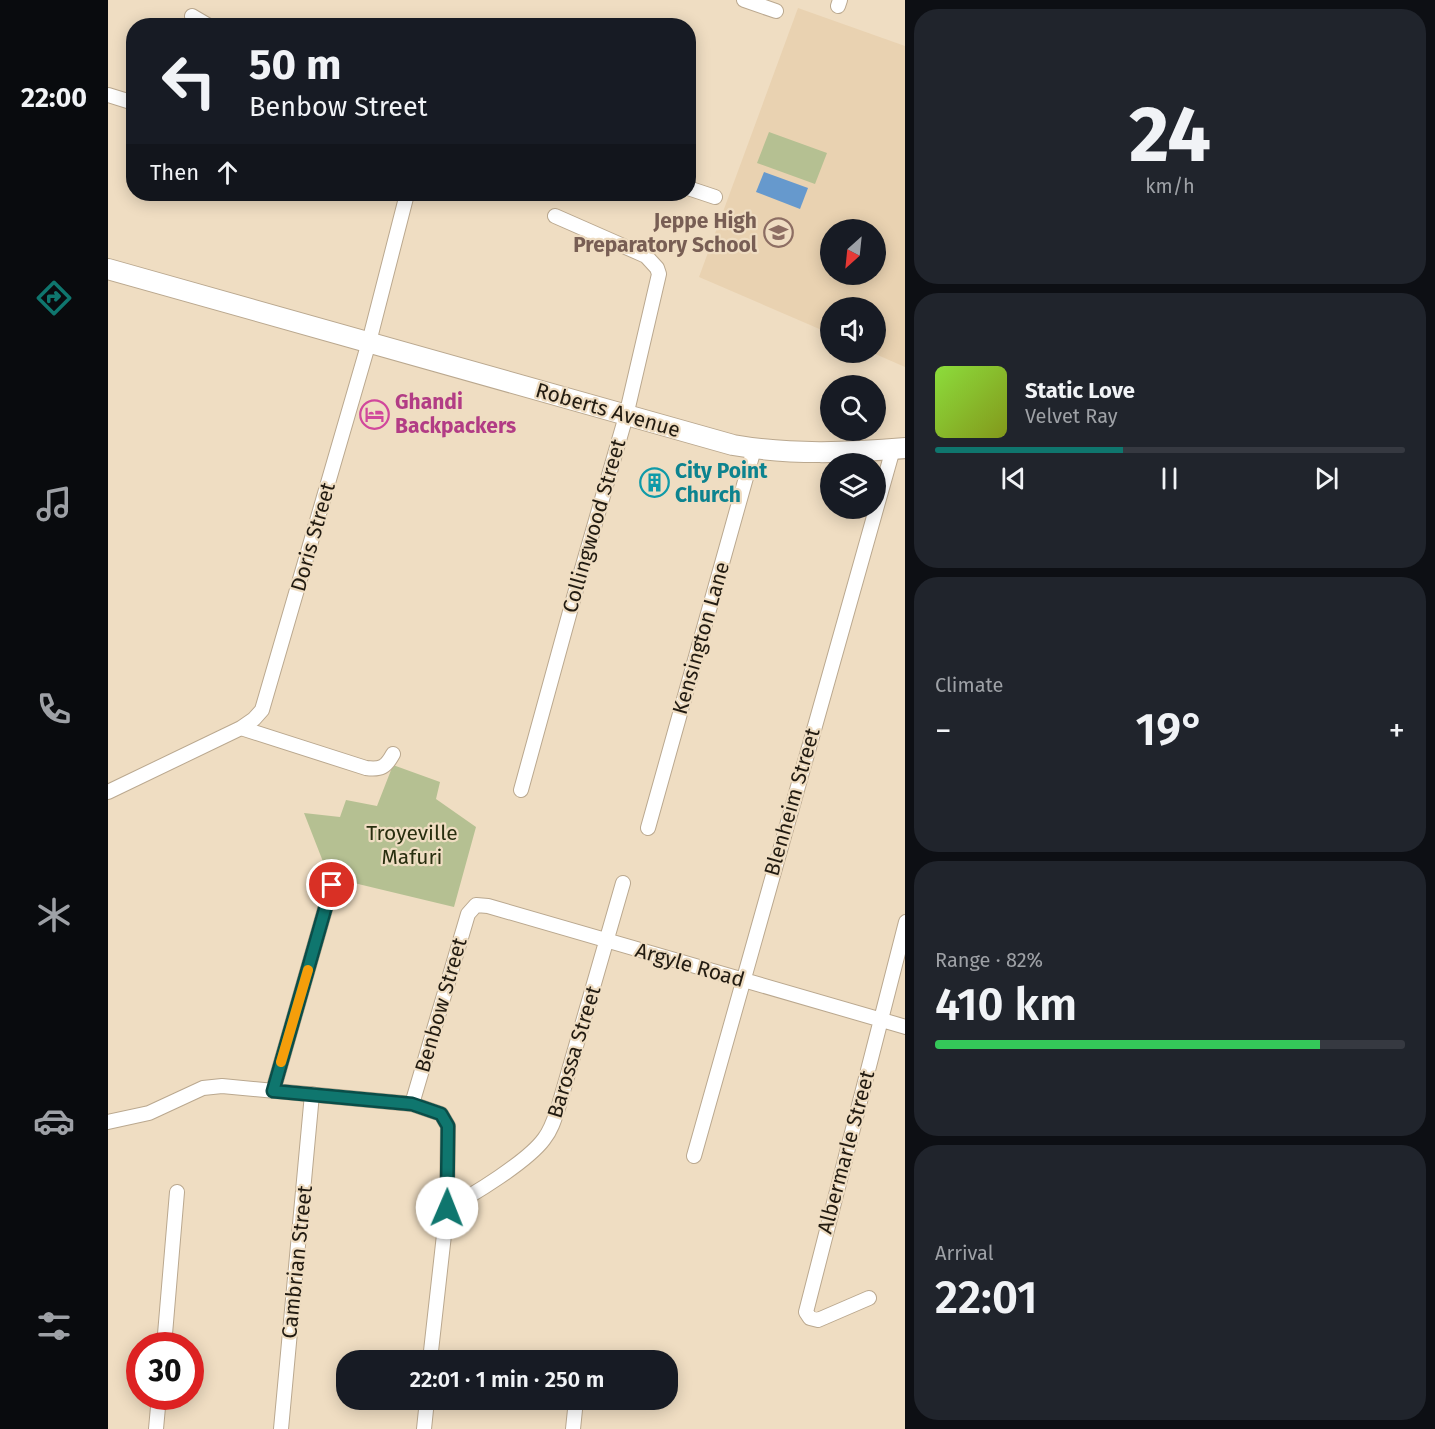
<!DOCTYPE html>
<html lang="en">
<head>
<meta charset="utf-8">
<style>
	:root { --surface:#171b24; --page:#20242c; --text:#f1f3f6; --muted:#9ea1a6; --line:#363941; --accent:#0f766e }
	body { margin:0; font-family:"Fira Sans",sans-serif; background:var(--page); color:var(--text); height:100vh; display:flex; flex-direction:column; font-size:22px; white-space:nowrap }
	* { box-sizing:border-box; margin:0 }
	p { font-size:20px; color:var(--muted) }
	.icon { flex:none; width:33px; height:33px; fill:none; stroke:currentColor; stroke-width:2; stroke-linecap:round; stroke-linejoin:round }
	.map { position:relative; flex:1; overflow:hidden }
	.sheet { display:flex; flex-direction:column; gap:9px; padding:9px; background:#0d0f14; width:530px }
	.sheet>* { flex:none }
	.banner { position:absolute; left:18px; top:18px; width:570px; height:183px; border-radius:24px; box-shadow:0 3px 15px #0003; background:#171b24; color:var(--text); overflow:hidden }
	.needle { width:39px; rotate:207deg }
	.buttons { position:absolute; left:712px; top:219px; display:grid; gap:12px }
	.buttons a { display:grid; place-items:center; width:66px; height:66px; border-radius:50%; background:var(--surface); box-shadow:0 3px 15px #0003; font-size:30px }
	.speed { position:absolute; left:18px; top:1332px; display:flex; gap:12px; font-size:30px; font-weight:700; text-align:center }
	.speed>* { display:grid; place-content:center; width:78px; height:78px; border-radius:50%; background:var(--surface); box-shadow:0 3px 15px #0003; line-height:1 }
	.speed .limit { border:9px solid #d22; background:#fff; color:#111 }
	.pin { position:absolute; display:grid; place-items:center; width:51px; height:51px; color:#fff; margin:-26px; border:3px solid #fff; border-radius:50%; box-shadow:0 2px 6px #0007 }
	.me { position:absolute; width:66px; margin:-33px; rotate:1deg; stroke-linejoin:round; filter:drop-shadow(0 0 4px #0008) }
	.turn { display:flex; align-items:center; gap:21px; height:126px; padding:0 24px; font-size:27px }
	.turn .icon { width:78px; height:78px; stroke-width:2.5 }
	.turn b { display:block; font-size:42px; line-height:51px }
	.then { display:flex; align-items:center; height:57px; padding:0 24px; background:#0003; gap:12px; font-size:22px }
	.big { font-size:45px; font-weight:600; line-height:1.1 }
	.sheet .card { flex:1; display:flex; flex-direction:column; justify-content:center; gap:9px; min-width:0; padding:0 21px; border-radius:24px; background:var(--page) }
	.sheet .dial { align-items:center; gap:0 }
	.dial b { font-size:78px; line-height:1 }
	.song { display:flex; align-items:center; gap:18px }
	.cover { width:72px; height:72px; border-radius:9px; background:linear-gradient(135deg,hsl(90 70% 55%),hsl(70 70% 35%)) }
	.played { height:6px; border-radius:3px; background:linear-gradient(90deg,var(--accent) 40%,var(--line) 40%) }
	.keys { display:flex; justify-content:space-around; direction:ltr }
	.heat { display:flex; justify-content:space-between; align-items:center; font-size:33px; direction:ltr }
	.charge { height:9px; border-radius:4px; background:linear-gradient(90deg,#34c759 82%,var(--line) 0) }
	.trip { position:absolute; left:228px; top:1350px; width:342px; height:60px; border-radius:24px; background:var(--surface); box-shadow:0 3px 15px #0003; font-weight:600; line-height:60px; text-align:center }
	main { display:flex; flex:1; min-height:0 }
	.menu { display:flex; flex-direction:column; width:108px; justify-content:space-around; align-items:center; background:#090b0e; color:var(--muted) }
	.menu .icon { width:42px; height:42px }
	.menu .current { color:var(--accent) }
	.menu b { font-size:27px; color:var(--text) }
	.map>svg:first-child { display:block }
	.built { fill:#e9d2b1; fill-rule:evenodd }
	.green { fill:#b5c092 }
	.water { fill:#6699cd }
	.lines { fill:none; stroke-linecap:round; stroke-linejoin:round }
	.minor-casing { stroke:#baa88f; stroke-width:16 }
	.secondary-casing { stroke:#baa88f; stroke-width:22 }
	.minor { stroke:#fff; stroke-width:14 }
	.secondary { stroke:#fff; stroke-width:20 }
	.route-casing { stroke:#0a4d48; stroke-width:15 }
	.route { stroke:#0f766e; stroke-width:10 }
	.slow { stroke:#f59e0b; stroke-width:10 }
	.labels { text-anchor:middle; stroke-width:4.5; stroke-linejoin:round; paint-order:stroke }
	.education-label { font-size:21px; font-weight:bold; fill:#785e54; stroke:#efddc2; text-anchor:end }
	.hotel-label { font-size:21px; font-weight:bold; fill:#b23c85; stroke:#efddc2; text-anchor:start }
	.street-label { font-size:21px; fill:#221b11; stroke:#efddc2 }
	.culture-label { font-size:21px; font-weight:bold; fill:#0d838f; stroke:#efddc2; text-anchor:start }
	.park-label { font-size:21px; fill:#282e0f; stroke:#efddc2 }
</style>
</head>
<body>
<main>
<nav class="menu">
<b>22:00</b>
<svg class="icon current" aria-label="directions" viewBox="0 0 24 24"><path d="M12 3l9 9-9 9-9-9zM9 14v-3h6M13 9l2 2-2 2"/></svg>
<svg class="icon" aria-label="music" viewBox="0 0 24 24"><path d="M9 18V5l10-2v13"/><circle cx="6" cy="18" r="3"/><circle cx="16" cy="16" r="3"/></svg>
<svg class="icon" aria-label="phone" viewBox="0 0 24 24"><path d="M5 4h4l2 5-3 2q2 4 5 5l2-3 5 2v4C11 20 4 13 5 4z"/></svg>
<svg class="icon" aria-label="climate" viewBox="0 0 24 24"><path d="M12 3v18M4 7l16 10M4 17L20 7"/></svg>
<svg class="icon" aria-label="car" viewBox="0 0 24 24"><path d="M5 17H2v-5l4-1 3-4h7l3 4 3 1v5h-3M9 17h6M6 11h13"/><circle cx="7" cy="17" r="2"/><circle cx="17" cy="17" r="2"/></svg>
<svg class="icon" aria-label="filters" viewBox="0 0 24 24"><path d="M4 7h16M4 17h16"/><circle cx="9" cy="7" r="2"/><circle cx="15" cy="17" r="2"/></svg>
</nav>
<div class="map">
<svg width="798" height="1429" viewBox="0 0 798 1429">
	<rect width="100%" height="100%" fill="#efddc2"/>
	<!-- built -->
	<path class="built" d="M690,8L797,46V367L765,353L768,352V308H723V334L591,277ZM723,230H768V274H723Z"/>
	<!-- green -->
	<path class="green" d="M661,132L719,153L707,184L649,163Z
		M285,765L332,782L328,799L368,827L346,907L221,877L196,813L232,817L238,800L269,806Z"/>
	<!-- water -->
	<path class="water" d="M656,172L700,188L692,209L648,192Z"/>
	<g class="lines">
		<defs>
			<path id="minor" d="M636,0L668,11
				M730,6L732,0
				M84,16L101,26
				M0,95L26,103
				M580,188L607,197
				M133,728L258,768C273,770 278,767 285,754
				M413,790L469,586L518,416L551,274L549,268L538,256L447,216
				M0,792L133,728L146,719L154,710L261,342L299,194
				M540,828L646,449
				M165,1091L224,885
				M304,1104L360,914L368,905L380,906L798,1027
				M0,1122L41,1113L95,1088L114,1086L304,1104L333,1114L340,1126L339,1208L322,1360
				M586,1156L785,449
				M339,1208C364,1196 420,1161 436,1139C444,1129 447,1117 451,1105L515,883
				M761,1298L710,1320L702,1318L698,1312L798,922
				M56,1346L69,1192
				M471,1360V1359
				M48,1429L51,1396
				M173,1429L204,1094
				M316,1429L319,1400
				M465,1429L468,1400"/>
			<path id="secondary" d="M0,269L625,445C682,455 740,453 798,448"/>
		</defs>
		<!-- minor casing -->
		<use href="#minor" class="minor-casing"/>
		<!-- secondary casing -->
		<use href="#secondary" class="secondary-casing"/>
		<!-- minor -->
		<use href="#minor" class="minor"/>
		<!-- secondary -->
		<use href="#secondary" class="secondary"/>
	</g>
	<g class="lines">
		<defs>
			<path id="route" d="M224,885L165,1091L304,1104L333,1114L340,1126L339,1208"/>
		</defs>
		<!-- route casing -->
		<use href="#route" class="route-casing"/>
		<!-- route -->
		<use href="#route" class="route"/>
		<!-- slow -->
		<path class="slow" d="M173,1062L200,970"/>
	</g>
	<!-- icons -->
	<defs>
		<symbol id="school-ring" viewBox="-11 -11 22 22"><circle r="9.5" fill="#efddc2" stroke="#8d6e63" stroke-width="1.5"/><path d="M0-5L7-2L0 1L-7-2ZM-4 1L0 2.5L4 1V4Q0 6-4 4Z" fill="#8d6e63"/></symbol>
		<symbol id="hotel-ring" viewBox="-11 -11 22 22"><circle r="9.5" fill="#efddc2" stroke="#d1479c" stroke-width="1.5"/><path d="M-6-4.5h1.5V1H6V5H4.5V3h-9V5H-6ZM-4 0a1.8 1.8 0 1 1 3.6 0ZM.5 0V-2.5h3Q6-2.5 6 0Z" fill="#d1479c"/></symbol>
		<symbol id="building-ring" viewBox="-11 -11 22 22"><circle r="9.5" fill="#efddc2" stroke="#0f9aa8" stroke-width="1.5"/><path d="M-4-6H4V6H1V3H-1V6H-4ZM-2.5-4.3h1.7v1.8h-1.7ZM.8-4.3h1.7v1.8H.8ZM-2.5-1h1.7V.8h-1.7ZM.8-1h1.7V.8H.8Z" fill="#0f9aa8"/></symbol>
	</defs>
	<g fill-rule="evenodd">
		<use href="#school-ring" x="654" y="216" width="33" height="33"/>
		<use href="#hotel-ring" x="250" y="398" width="33" height="33"/>
		<use href="#building-ring" x="530" y="466" width="33" height="33"/>
	</g>
	<g class="labels">
		<!-- education labels -->
		<g class="education-label">
			<text x="649" y="228">Jeppe High<tspan x="649" dy="24">Preparatory School</tspan></text>
		</g>
		<!-- hotel labels -->
		<g class="hotel-label">
			<text x="287" y="409">Ghandi<tspan x="287" dy="24">Backpackers</tspan></text>
		</g>
		<!-- street labels -->
		<g class="street-label">
			<text transform="translate(500 410) rotate(16)" y="7">Roberts Avenue</text>
			<text transform="translate(486 526) rotate(-74)" y="7">Collingwood Street</text>
			<text transform="translate(205 537) rotate(-74)" y="7">Doris Street</text>
			<text transform="translate(593 638) rotate(-74)" y="7">Kensington Lane</text>
			<text transform="translate(684 802) rotate(-74)" y="7">Blenheim Street</text>
			<text transform="translate(582 965) rotate(16)" y="7">Argyle Road</text>
			<text transform="translate(333 1005) rotate(-74)" y="7">Benbow Street</text>
			<text transform="translate(466 1052) rotate(-73)" y="7">Barossa Street</text>
			<text transform="translate(738 1152) rotate(-75)" y="7">Albermarle Street</text>
			<text transform="translate(189 1262) rotate(-84)" y="7">Cambrian Street</text>
		</g>
		<!-- culture labels -->
		<g class="culture-label">
			<text x="567" y="478">City Point<tspan x="567" dy="24">Church</tspan></text>
		</g>
		<!-- park labels -->
		<g class="park-label">
			<text x="304" y="840">Troyeville<tspan x="304" dy="24">Mafuri</tspan></text>
		</g>
	</g>
</svg>
<div class="buttons">
<a><svg class="needle" viewBox="-14 -14 28 28"><path d="M0-13l5 13h-10z" fill="#e53935"/><path d="M0 13l5-13h-10z" fill="#9ea1a6"/></svg></a>
<a><svg class="icon" aria-label="sound" viewBox="0 0 24 24"><path d="M4 9h4l5-4v14l-5-4H4zM17 9q2 3 0 6"/></svg></a>
<a><svg class="icon" aria-label="search" viewBox="0 0 24 24"><circle cx="10" cy="10" r="6"/><path d="M15 15l6 6"/></svg></a>
<a><svg class="icon" aria-label="layers" viewBox="0 0 24 24"><path d="M12 4l9 5-9 5-9-5zM3 14l9 5 9-5"/></svg></a>
</div>
<div class="speed"><div class="limit">30</div></div>
<div class="pin" style="left:224px;top:885px;background:#d93025"><svg class="icon" aria-label="arrive" viewBox="0 0 24 24"><path d="M6 21V4h12l-3 4 3 4H6"/></svg></div>
<svg class="me" style="left:339px;top:1208px" viewBox="-20 -20 40 40"><circle r="19" fill="#fff"/><path d="M0-13L10 11 0 6-10 11z" fill="#0f766e"/></svg>
<div class="trip">22:01 · 1 min · 250 m</div>
<div class="banner">
<div class="turn"><svg class="icon" aria-label="left" viewBox="0 0 24 24"><path d="M17 20v-9H6M10 6l-5 5 5 5"/></svg><div><b>50 m</b>Benbow Street</div></div>
<div class="then">Then<svg class="icon" aria-label="ahead" viewBox="0 0 24 24"><path d="M12 20V5M6 11l6-6 6 6"/></svg></div>
</div>
</div>
<section class="sheet">
<div class="card dial"><b>24</b><p>km/h</p></div>
<div class="card">
<div class="song"><i class="cover"></i><div><b>Static Love</b><p>Velvet Ray</p></div></div>
<div class="played"></div>
<div class="keys"><svg class="icon" aria-label="previous" viewBox="0 0 24 24"><path d="M18 5L8 12l10 7zM5 5v14"/></svg><svg class="icon" aria-label="pause" viewBox="0 0 24 24"><path d="M8 5v14M16 5v14"/></svg><svg class="icon" aria-label="next" viewBox="0 0 24 24"><path d="M6 5l10 7-10 7zM19 5v14"/></svg></div>
</div>
<div class="card"><p>Climate</p>
<div class="heat"><a>−</a><b class="big">19°</b><a>+</a></div>
</div>
<div class="card"><p>Range · 82%</p><b class="big">410 km</b><div class="charge"></div></div>
<div class="card"><p>Arrival</p><b class="big">22:01</b></div>
</section>
</main>
</body>
</html>
